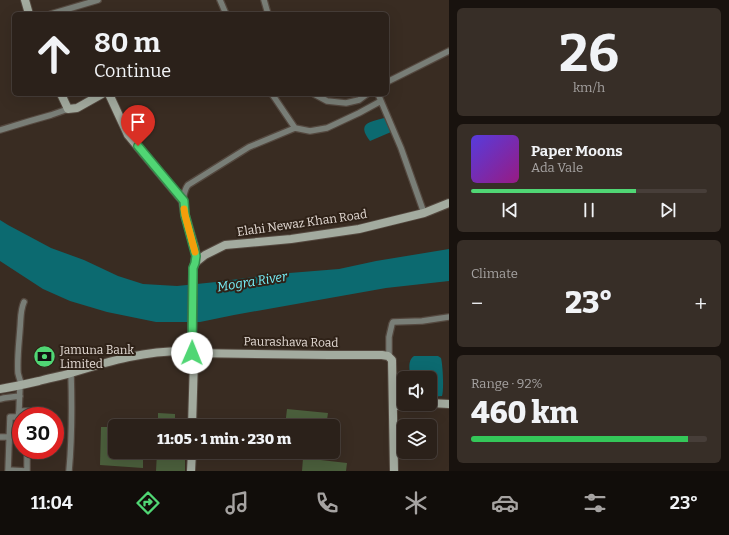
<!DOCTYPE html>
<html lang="en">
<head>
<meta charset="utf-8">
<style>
	:root { --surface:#2b211a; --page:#372e27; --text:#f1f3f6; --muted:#a6a3a2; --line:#473e39; --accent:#50d674 }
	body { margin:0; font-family:Bitter,serif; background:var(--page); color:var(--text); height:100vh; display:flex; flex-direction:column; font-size:15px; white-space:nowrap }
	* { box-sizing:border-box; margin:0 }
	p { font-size:13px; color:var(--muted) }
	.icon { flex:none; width:22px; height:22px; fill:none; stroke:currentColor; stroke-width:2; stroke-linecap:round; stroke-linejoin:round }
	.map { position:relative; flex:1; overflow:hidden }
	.side { display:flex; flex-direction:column; gap:8px; padding:8px; background:#18120e; width:280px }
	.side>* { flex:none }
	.hud { position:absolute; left:12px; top:12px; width:377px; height:84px; border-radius:6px; box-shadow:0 4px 16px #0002,0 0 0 1px var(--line); background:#2b211a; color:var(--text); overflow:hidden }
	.fabs { position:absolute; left:397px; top:371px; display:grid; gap:8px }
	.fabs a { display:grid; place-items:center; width:40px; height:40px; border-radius:6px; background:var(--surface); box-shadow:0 4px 16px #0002,0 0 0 1px var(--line); font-size:20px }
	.speed { position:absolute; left:12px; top:407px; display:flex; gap:8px; font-size:20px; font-weight:700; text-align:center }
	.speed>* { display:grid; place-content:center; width:52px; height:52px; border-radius:50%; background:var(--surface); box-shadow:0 4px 16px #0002,0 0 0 1px var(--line); line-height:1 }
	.speed .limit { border:6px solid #d22; background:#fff; color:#111 }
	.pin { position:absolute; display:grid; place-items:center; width:34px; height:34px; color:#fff; margin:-41px -17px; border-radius:50% 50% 50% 0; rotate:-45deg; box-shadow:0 0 4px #0007 }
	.pin .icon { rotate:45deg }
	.me { position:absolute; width:44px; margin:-22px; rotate:1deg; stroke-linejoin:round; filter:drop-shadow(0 0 3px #0008) }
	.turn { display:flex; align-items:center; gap:14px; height:84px; padding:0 16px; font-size:18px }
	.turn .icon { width:52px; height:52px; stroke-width:2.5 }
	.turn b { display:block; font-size:28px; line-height:34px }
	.big { font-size:30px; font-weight:800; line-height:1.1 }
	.side .card { flex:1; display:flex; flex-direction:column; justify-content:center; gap:6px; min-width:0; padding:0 14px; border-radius:6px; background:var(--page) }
	.side .dial { align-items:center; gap:0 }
	.dial b { font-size:52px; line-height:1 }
	.song { display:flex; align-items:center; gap:12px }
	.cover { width:48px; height:48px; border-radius:6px; background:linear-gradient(135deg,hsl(250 70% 55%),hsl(310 70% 35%)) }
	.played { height:4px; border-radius:2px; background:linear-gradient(90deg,var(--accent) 70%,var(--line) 70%) }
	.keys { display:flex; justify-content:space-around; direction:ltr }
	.heat { display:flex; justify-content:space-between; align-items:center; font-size:22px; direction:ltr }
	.charge { height:6px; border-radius:3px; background:linear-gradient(90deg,#34c759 92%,var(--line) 0) }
	.trip { position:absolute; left:108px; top:419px; width:232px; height:40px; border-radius:6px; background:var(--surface); box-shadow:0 4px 16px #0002,0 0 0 1px var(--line); font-weight:800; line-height:40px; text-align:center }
	.menu { display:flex; height:64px; justify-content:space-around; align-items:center; background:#110d0a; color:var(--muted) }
	.menu .icon { width:28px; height:28px }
	.menu .on { color:var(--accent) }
	.menu b { font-size:18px; color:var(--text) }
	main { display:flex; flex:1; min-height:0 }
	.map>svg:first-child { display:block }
	.green { fill:#4b5f3c }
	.water { fill:#0c6a70 }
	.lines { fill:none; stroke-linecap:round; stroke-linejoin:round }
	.street-casing { stroke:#54483f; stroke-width:8 }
	.secondary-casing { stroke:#54483f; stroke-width:10 }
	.street { stroke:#797e77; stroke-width:5.5 }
	.secondary { stroke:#a3ab9f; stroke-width:8 }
	.route-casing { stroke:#348b4b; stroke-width:10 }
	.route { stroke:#50d674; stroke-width:7 }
	.slow { stroke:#f59e0b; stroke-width:7 }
	.labels { text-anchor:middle; stroke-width:4; stroke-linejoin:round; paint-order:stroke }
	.street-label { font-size:12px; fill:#e4dbd5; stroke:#2f2218 }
	.poi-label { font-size:12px; fill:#e4dbd5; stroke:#2f2218; text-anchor:start }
	.water-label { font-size:13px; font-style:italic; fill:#76eef7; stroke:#2f2218 }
</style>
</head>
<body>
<main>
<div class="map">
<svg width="449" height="471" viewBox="0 0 449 471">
	<rect width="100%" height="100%" fill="#392c22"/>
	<!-- green -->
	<path class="green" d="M287,409L328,413L326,426H285Z
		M158,413L175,414V426H158Z
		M101,427H115V452H143V468L100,465Z
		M157,452H174V455L185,456V471H156Z
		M303,458L347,463L346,471H302Z"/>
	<!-- water -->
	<path class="water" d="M384,118C388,120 392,128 391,132L370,141C356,123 370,122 384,118Z
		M0,220L8,225L51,248L84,260L118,276L143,284L177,286L216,282L277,274L339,269L376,261L449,249V281L386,288L234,315L200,322H156L107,312L70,301L43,289L0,261Z
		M414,356H438L441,358C443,366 444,390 442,396L430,397V378H410C410,370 407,361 414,356Z"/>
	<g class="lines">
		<defs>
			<path id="street" d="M220,0L226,14
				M264,0L268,14
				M51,14L98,0
				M387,82L449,51
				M272,94L295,128
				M314,94L327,101L346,103L359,100L367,94
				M378,94L401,148L424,213
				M0,130L30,121L51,115L68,109
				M183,201C184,195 184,190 188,185L249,147L295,128L310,131L327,128L359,113L381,101
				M389,357V337L392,324L393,322L422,321L449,317
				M20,385L19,411H28V416
				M22,385C20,381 19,377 18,373C17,358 19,343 20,329C21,319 20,311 24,302
				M0,399L4,398L20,396
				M0,437H9
				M8,470L26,471
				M8,471L10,417H18L19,411
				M27,471V450
				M69,471C72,439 72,405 71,373"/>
			<path id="secondary" d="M25,0L29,14
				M61,94L68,109L77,108L102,94
				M109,94L128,135L183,201L185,215L195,249L196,256L195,263
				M192,343L193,269L195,263L205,255L225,245L291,239L359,229L424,213L449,203
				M192,353L329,355H382L388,356L392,360L394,471
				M0,389C13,387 26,384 39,381C50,378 61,376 71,373C110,361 147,350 188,351L192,353L194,359L192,426
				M430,403L449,404
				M393,407L404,404
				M191,471L192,452"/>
		</defs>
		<!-- street casing -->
		<use href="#street" class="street-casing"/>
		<!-- secondary casing -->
		<use href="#secondary" class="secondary-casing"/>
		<!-- street -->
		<use href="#street" class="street"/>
		<!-- secondary -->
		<use href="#secondary" class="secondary"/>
	</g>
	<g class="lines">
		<defs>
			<path id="route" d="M138,146L184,201L185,215L196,256L195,263L193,268V274L192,353"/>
		</defs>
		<!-- route casing -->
		<use href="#route" class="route-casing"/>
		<!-- route -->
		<use href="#route" class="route"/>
		<!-- slow -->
		<path class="slow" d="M184,209L185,215L195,252"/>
	</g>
	<!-- icons -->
	<defs>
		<symbol id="bank-disc" viewBox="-11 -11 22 22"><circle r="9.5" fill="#50d674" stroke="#2f2218"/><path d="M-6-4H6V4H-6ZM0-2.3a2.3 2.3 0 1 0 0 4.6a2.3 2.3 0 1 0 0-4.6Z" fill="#111"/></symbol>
	</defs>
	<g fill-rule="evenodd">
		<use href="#bank-disc" x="32" y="344" width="25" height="25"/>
	</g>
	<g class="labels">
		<!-- street labels -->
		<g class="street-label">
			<text transform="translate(302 223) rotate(-8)" y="4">Elahi Newaz Khan Road</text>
			<text transform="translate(291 342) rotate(1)" y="4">Paurashava Road</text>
		</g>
		<!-- poi labels -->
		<g class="poi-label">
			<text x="60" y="354">Jamuna Bank<tspan x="60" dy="14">Limited</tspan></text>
		</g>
		<!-- water labels -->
		<g class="water-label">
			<text transform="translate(252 281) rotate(-9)" y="5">Mogra River</text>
		</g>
	</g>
</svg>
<div class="fabs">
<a><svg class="icon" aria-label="sound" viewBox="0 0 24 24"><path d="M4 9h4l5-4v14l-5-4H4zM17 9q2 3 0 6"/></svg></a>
<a><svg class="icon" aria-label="layers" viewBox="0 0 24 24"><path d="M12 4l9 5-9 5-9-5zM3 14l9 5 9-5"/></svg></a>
</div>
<div class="speed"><div class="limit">30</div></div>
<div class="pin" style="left:138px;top:146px;background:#d93025"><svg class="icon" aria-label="arrive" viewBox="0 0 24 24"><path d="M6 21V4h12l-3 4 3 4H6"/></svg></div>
<svg class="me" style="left:192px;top:353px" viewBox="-20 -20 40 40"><circle r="19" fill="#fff"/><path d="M0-13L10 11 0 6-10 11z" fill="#50d674"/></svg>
<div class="trip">11:05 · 1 min · 230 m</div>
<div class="hud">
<div class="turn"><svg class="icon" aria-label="ahead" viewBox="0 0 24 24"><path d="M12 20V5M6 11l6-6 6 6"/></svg><div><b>80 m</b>Continue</div></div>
</div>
</div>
<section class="side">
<div class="card dial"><b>26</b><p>km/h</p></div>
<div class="card">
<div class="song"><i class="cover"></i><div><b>Paper Moons</b><p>Ada Vale</p></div></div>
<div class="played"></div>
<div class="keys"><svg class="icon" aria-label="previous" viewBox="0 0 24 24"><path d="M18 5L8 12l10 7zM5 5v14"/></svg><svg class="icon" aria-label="pause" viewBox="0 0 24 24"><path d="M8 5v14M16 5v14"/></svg><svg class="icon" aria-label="next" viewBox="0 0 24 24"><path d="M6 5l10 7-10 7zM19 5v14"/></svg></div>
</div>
<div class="card"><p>Climate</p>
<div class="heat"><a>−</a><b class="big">23°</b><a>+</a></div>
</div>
<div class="card"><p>Range · 92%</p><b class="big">460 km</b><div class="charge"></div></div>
</section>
</main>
<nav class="menu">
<b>11:04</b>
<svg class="icon on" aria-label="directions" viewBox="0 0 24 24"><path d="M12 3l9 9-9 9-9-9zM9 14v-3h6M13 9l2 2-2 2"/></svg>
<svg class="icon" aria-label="music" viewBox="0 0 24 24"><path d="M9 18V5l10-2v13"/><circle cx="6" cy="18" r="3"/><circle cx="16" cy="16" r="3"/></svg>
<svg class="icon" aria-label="phone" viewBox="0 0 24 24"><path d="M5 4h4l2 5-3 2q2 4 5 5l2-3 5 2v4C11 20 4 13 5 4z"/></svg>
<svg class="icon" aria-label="climate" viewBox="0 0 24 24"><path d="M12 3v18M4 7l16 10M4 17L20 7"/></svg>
<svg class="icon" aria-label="car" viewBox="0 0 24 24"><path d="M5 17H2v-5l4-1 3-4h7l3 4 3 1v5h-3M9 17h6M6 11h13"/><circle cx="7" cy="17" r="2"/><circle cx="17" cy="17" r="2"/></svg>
<svg class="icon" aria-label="filters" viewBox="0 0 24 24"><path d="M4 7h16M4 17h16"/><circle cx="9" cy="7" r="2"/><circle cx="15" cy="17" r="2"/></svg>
<b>23°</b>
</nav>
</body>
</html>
